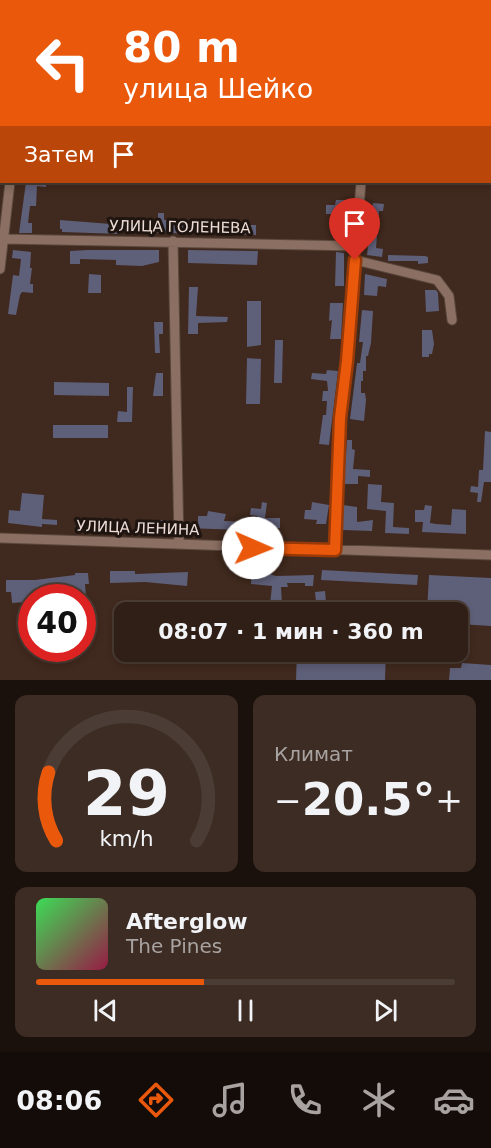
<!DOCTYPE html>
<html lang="ru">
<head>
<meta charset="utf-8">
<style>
	:root { --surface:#301f16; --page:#3c2c23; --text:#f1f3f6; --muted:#a8a2a1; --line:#4b3d35; --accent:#ea580c }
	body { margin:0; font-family:"DejaVu Sans",sans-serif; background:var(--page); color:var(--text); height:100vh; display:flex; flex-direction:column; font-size:22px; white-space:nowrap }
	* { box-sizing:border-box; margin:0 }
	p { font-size:20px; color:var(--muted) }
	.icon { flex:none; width:33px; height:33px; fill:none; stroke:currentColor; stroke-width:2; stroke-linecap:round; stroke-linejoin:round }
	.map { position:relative; height:680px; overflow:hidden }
	.sheet { display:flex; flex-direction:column; gap:15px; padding:15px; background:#1a110c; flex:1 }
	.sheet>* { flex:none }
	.guide { position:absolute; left:0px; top:0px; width:492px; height:183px; box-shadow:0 3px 9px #0003,0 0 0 2px var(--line); background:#ea580c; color:#fff; overflow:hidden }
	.speed { position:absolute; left:18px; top:584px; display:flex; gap:12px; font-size:30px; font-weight:700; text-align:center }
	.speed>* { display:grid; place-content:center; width:78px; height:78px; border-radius:50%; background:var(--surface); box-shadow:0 3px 9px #0003,0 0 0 2px var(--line); line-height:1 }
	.speed .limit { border:9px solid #d22; background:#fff; color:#111 }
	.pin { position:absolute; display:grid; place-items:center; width:51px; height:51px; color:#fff; margin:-62px -26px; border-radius:50% 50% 50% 0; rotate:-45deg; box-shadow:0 0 6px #0007 }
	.pin .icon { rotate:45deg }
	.me { position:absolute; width:66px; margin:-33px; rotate:91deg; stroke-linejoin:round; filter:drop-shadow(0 0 4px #0008) }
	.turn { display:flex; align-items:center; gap:21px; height:126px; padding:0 24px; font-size:27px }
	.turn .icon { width:78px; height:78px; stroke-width:2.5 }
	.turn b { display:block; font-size:42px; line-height:51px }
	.then { display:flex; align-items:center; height:57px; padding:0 24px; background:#0003; gap:12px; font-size:22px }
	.big { font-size:45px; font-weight:700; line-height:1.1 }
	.sheet .tile { flex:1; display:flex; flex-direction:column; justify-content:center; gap:9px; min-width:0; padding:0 21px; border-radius:12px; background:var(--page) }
	.sheet .dial { align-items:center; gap:0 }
	.dial svg { height:156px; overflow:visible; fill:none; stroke:var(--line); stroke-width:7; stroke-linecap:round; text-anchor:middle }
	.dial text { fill:var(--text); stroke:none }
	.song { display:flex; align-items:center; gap:18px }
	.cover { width:72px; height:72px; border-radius:9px; background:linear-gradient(135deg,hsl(130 70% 55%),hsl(340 70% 35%)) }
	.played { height:6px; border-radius:3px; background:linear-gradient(90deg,var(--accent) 40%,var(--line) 40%) }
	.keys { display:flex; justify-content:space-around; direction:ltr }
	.heat { display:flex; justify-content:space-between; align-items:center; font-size:33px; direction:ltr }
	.sheet .tiles { flex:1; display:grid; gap:15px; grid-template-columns:1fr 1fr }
	.tile:last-child { grid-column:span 2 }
	.trip { position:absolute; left:114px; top:602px; width:354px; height:60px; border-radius:12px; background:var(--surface); box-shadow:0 3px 9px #0003,0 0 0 2px var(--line); font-weight:700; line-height:60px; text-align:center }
	.dock { display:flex; height:96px; justify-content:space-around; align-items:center; background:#130c09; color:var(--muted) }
	.dock .icon { width:42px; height:42px }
	.dock .on { color:var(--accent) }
	.dock b { font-size:27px; color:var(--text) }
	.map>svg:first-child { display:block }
	.building { fill:#5e5f78 }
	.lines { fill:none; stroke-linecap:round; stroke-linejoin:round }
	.minor-casing { stroke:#59473d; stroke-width:11 }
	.minor { stroke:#8a6f62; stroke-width:9 }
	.route-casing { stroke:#983908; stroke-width:15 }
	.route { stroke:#ea580c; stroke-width:10 }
	.labels { text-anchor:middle; stroke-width:6; stroke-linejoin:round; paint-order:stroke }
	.street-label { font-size:15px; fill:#ecdcd5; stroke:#1f1510 }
</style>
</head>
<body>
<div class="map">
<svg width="491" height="680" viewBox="0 0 491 680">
	<rect width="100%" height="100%" fill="#40291e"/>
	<!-- building -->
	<path class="building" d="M26,182H46V187L37,186L36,206H30L28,223H32V233H19Z
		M336,200H346L344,220H333V214H326V205H335Z
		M373,203L384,204L383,211H379L376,248L383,249L382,257L367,255Z
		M158,213H164V220H173V223L216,221L234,222L241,225H256V235L121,232L120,234L62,232V229H60V220L111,224L131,222V224L151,226V224H158Z
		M13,250L31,252L30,268H32L30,284H33V293L22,292L20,295L16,315L8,314L13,275L19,276L21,259L12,258Z
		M87,250H159V262L142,266L116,265V260L80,259V264H70V251Z
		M188,250L258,251L257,265L188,263Z
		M336,252L344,253V286H335Z
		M388,255L425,256L428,257V263L418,264V261H388Z
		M89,274L101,275V293H88Z
		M365,274L387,279L386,287L378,286L377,296L364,295Z
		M189,287H198L196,316L228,317L227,322L198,323V334H188Z
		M425,290H436L438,293L439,311L426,312Z
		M247,301H261V345L247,347Z
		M330,303H343L341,339H330L332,320L329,321Z
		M362,310L373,311L371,343L368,356H366V371H363V381H361V393H365L366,400L364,421L350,419L357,363H360L363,342H359Z
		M154,322H163V334H159L160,353H155Z
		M422,330H432L434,344L432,354H429V357H422Z
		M275,340H283L282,383H274Z
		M247,358L261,359L260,404H246Z
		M327,370L338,371L329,445L319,444L323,415H326L327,401H322L323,391H328L327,381L311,379L312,373L326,374Z
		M156,373H163V396H153Z
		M54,382L109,383V396L54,395Z
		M127,387H133L132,422H117L118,411L127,412Z
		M53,425H108V438H53Z
		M485,431L491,432V482H484L481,502H477L478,493L470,492L471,486L478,487L479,470H483Z
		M347,440H352V449L355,450L353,469L370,470V477L358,476V484H344Z
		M368,484L382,485L381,502L394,503L393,527L409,528V534L385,533L386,511L367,509Z
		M22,493L44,495L42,519L57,520V525L42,524V527L8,523L9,510L20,511Z
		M262,502L267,503L265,518H280V528L256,530L257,516L250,515L251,508L261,509Z
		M312,502L329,505L326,524H316L317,520L304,519L305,510H311Z
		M343,505L357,507V522L373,520L372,531L342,530Z
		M425,505L432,506L430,523L436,524L451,525L452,509L466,510V534L422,532L423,522H415V510H424Z
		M208,511L226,514L224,521L244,522L243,530L185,528V522H198V516H207Z
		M159,520H169V527H137V521L159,522Z
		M252,566L270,568L269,574L276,576L314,575L313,586H305V583H287L288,587H281L282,604H270L272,586L251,584Z
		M322,570L418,575L417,585L321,580Z
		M110,571H135V574L188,572L187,586L145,582L110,583Z
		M75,573H88L89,584H85L86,597H79L78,588H67V591L62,592V589L48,591L32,594V605L25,606V602L12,603L11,592H6V580H35L75,575Z
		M429,575L491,578V626L458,624V612H427Z
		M325,591L327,612H317L315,592Z
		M297,651H386L385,680H296Z
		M462,663L491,665V680H449L450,668H461Z"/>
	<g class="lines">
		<defs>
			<path id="minor" d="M27,2V0
				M375,2V0
				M490,68L491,67
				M0,96H2
				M4,239L356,246
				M173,241L179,544
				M355,260L437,280L449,296L452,320
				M0,269L10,182
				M0,538L491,555
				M335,550C338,427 352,304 361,182"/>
		</defs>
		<!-- minor casing -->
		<use href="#minor" class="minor-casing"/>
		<!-- minor -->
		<use href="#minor" class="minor"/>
	</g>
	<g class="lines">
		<defs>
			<path id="route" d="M253,548L335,550L340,418L347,361L355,260"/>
		</defs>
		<!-- route casing -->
		<use href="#route" class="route-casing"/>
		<!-- route -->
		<use href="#route" class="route"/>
	</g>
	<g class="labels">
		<!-- street labels -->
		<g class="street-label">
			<text transform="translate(180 227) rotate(1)" y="5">УЛИЦА ГОЛЕНЕВА</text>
			<text transform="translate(138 528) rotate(2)" y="5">УЛИЦА ЛЕНИНА</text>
		</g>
	</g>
</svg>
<div class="speed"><div class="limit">40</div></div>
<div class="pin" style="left:355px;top:260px;background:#d93025"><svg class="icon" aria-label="arrive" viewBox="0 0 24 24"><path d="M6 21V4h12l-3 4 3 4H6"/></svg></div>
<svg class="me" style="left:253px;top:548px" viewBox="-20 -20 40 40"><circle r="19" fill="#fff"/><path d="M0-13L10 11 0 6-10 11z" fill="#ea580c"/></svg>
<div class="trip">08:07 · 1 мин · 360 m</div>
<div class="guide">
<div class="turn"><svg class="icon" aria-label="left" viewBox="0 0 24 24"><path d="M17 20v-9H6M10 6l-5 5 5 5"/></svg><div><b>80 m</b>улица Шейко</div></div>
<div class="then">Затем<svg class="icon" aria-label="arrive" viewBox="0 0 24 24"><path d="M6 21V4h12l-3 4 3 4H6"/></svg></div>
</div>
</div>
<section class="sheet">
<div class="tiles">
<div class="tile dial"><svg viewBox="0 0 100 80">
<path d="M14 69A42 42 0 1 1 86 69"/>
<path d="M14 69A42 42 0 0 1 10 34" stroke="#ea580c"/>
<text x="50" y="56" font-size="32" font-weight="700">29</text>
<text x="50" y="72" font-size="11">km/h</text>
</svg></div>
<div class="tile"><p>Климат</p>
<div class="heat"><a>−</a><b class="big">20.5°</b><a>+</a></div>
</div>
<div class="tile">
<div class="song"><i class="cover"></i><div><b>Afterglow</b><p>The Pines</p></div></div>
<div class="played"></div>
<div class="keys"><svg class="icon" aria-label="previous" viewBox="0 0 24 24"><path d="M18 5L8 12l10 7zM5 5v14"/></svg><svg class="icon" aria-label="pause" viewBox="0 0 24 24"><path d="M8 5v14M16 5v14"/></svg><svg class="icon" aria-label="next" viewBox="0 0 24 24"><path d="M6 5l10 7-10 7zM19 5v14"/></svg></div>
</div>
</div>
</section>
<nav class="dock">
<b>08:06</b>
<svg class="icon on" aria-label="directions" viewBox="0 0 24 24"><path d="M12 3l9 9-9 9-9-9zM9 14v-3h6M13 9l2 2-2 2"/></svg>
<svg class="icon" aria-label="music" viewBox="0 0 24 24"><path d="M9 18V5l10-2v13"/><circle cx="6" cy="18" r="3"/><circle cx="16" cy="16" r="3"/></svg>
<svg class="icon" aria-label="phone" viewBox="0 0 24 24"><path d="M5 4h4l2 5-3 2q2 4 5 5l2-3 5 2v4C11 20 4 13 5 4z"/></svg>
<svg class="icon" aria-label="climate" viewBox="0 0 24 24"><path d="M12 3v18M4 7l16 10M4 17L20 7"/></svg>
<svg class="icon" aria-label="car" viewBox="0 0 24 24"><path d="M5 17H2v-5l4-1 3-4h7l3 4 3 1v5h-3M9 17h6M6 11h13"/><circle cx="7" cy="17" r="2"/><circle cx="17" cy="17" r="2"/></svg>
</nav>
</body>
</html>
